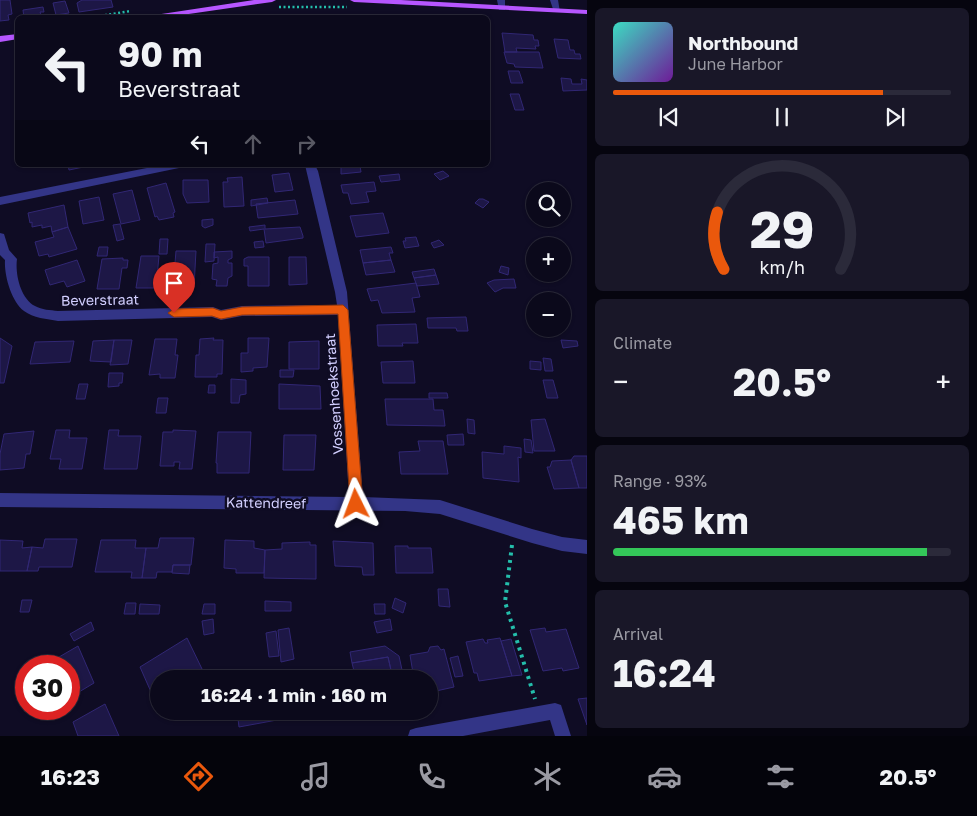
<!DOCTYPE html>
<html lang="en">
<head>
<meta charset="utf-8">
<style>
	:root { --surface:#0b091b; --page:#191728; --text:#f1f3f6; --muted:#9a9aa3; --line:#2b2a3a; --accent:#ea580c }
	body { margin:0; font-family:"Golos Text",sans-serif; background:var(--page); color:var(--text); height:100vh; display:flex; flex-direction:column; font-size:19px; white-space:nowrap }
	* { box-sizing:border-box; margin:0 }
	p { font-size:16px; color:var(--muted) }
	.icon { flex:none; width:28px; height:28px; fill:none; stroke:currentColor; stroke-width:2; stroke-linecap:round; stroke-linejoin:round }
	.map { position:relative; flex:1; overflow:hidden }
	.drawer { display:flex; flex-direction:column; gap:8px; padding:8px; background:#06050f; width:390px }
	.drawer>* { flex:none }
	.hud { position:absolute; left:15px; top:15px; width:475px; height:152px; border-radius:8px; box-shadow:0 1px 4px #0004,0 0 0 1px var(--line); background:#0b091b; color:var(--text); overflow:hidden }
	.tools { position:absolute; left:526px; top:182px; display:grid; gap:10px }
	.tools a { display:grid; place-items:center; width:45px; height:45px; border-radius:50%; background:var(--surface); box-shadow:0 1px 4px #0004,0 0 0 1px var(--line); font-size:25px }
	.speed { position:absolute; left:15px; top:655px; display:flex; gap:10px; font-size:25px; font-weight:700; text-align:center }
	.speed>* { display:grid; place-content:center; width:65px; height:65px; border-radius:50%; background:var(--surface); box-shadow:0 1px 4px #0004,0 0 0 1px var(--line); line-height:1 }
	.speed .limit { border:8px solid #d22; background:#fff; color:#111 }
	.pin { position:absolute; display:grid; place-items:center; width:42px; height:42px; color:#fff; margin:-51px -21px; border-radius:50% 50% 50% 0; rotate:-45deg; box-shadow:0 0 5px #0007 }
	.pin .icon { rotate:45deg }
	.me { position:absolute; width:55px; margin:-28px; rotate:357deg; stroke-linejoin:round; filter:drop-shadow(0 0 4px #0008) }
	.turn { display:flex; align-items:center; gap:18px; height:105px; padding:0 20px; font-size:22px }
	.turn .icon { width:65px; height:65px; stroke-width:2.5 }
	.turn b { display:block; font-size:35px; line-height:42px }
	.lanes { display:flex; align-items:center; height:48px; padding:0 20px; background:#0003; justify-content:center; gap:25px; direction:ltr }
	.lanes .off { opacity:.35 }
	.big { font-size:38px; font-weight:700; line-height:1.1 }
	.drawer .widget { flex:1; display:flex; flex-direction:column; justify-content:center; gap:8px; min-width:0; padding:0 18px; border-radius:8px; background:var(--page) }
	.drawer .dial { align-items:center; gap:0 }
	.dial svg { height:130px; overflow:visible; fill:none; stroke:var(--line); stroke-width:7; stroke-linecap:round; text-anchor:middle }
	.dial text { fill:var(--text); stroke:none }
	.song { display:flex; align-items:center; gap:15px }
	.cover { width:60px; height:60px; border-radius:8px; background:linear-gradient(135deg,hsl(170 70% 55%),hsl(280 70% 35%)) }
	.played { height:5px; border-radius:2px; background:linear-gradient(90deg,var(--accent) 80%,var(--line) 80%) }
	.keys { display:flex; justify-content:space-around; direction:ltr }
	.heat { display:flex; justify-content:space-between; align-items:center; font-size:28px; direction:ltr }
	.charge { height:8px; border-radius:4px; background:linear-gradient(90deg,#34c759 93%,var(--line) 0) }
	.trip { position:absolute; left:150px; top:670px; width:288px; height:50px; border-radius:25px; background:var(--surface); box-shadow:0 1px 4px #0004,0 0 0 1px var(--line); font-weight:700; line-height:50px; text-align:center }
	.tabs { display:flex; height:80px; justify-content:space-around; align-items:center; background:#04040b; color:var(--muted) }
	.tabs .icon { width:35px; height:35px }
	.tabs .on { color:var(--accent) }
	.tabs b { font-size:22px; color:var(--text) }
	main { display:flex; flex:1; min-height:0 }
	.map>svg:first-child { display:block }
	.building { fill:#1d1746; stroke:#312774 }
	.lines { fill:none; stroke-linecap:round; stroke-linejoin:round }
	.path-far1 { stroke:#24beab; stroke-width:2.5; stroke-dasharray:2 2.5; stroke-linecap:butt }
	.path { stroke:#24beab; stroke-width:4; stroke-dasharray:3 4.5; stroke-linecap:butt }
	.minor { fill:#333587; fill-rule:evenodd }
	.major { fill:#b656ff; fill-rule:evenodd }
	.route { fill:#ea580c; stroke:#983908 }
	.labels { text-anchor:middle; stroke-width:5; stroke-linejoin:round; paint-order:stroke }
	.street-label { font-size:14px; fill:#d2cfff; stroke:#0f0c24 }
</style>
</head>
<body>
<main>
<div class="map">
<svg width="587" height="736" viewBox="0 0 587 736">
	<rect width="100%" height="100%" fill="#0f0c24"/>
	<!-- building -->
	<path class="building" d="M0,0H10L12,14L8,15L9,20L0,21Z
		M82,0H111L113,7L79,12L77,3Z
		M65,1L69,13L56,15L53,3Z
		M43,7L44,12H40L42,17L24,18L23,10Z
		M502,33L533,35L534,40H538L539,46H535L536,49L516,48L517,52H505Z
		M554,39L568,40L570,50H574L575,54H580L581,59L558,58Z
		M504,52H539L543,68L515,67L514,64L507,63Z
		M508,71H519L523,83H511Z
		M561,78L571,79L572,84H582L581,79L587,80V90L563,91Z
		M510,94H519L524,110H515Z
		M68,165H93L69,170Z
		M341,165H363L364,166H360L361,172L341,174Z
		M443,171L449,176L440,180L434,174Z
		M289,173L293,190L275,192L272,175Z
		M399,174L400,180L381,182L379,176Z
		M242,177L244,206L224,207L223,182H228L227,178Z
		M183,180H208L209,202L187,203L183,194Z
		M374,182L376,191L366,192L369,202L351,204L348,193H343L341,185Z
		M166,183L175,212L173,213L174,217L159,220L157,216L155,217L147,188Z
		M132,190L140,220L121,224L113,194Z
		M99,197L104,220L83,224L79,201Z
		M267,198L268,203L251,206V200Z
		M479,199H483L489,202L483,208L475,203Z
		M295,200L298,214L258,218L256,204Z
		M64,205L68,227L52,232L51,226L42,228V225L32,227V222L30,223L28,213Z
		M383,213L389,233L356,237L350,216Z
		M213,219V225L205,228L202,226V220Z
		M120,224L124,239L117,241L113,225Z
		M265,225V229L300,227L303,236V238L266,243L264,229L250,231L249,227Z
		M68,227L77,249L49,257L48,254L39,256L35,242L54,237L52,232Z
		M416,237L419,246L405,248L403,241H406L405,238Z
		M160,239H168L167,254H159Z
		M439,240L444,245L434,248L431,243Z
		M263,241L264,247L255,248L254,242Z
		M206,244H215L214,261L205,262Z
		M99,247H108L107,256H97Z
		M391,247L393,253H389L391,260L363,263L360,250Z
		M176,251H196L194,287H173Z
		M232,251V258L228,260V263H232V276L228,278L227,286H216L217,280L212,279L213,264L218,263V257L214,258V252Z
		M141,256H159L156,288H136Z
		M248,257H269V286H248V266H244V259Z
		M289,257H306L307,284L289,285Z
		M123,258V260H128L127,268H122L119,289H97L102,259Z
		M77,260L85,281L67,287L64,281L50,285L45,270Z
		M391,260L395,272L366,275L363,263Z
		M501,266L509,268L508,275L499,272Z
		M434,269L436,275L414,278L412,272Z
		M436,275L439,284L417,286L414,278Z
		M514,279L516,288H503L495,292L487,283L494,280Z
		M416,283L420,297L412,298L415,312L382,313L378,300L371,301L367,289Z
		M466,317L468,331H457L456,328H428L427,318Z
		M416,324L418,343H402L403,346H378L377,325Z
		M0,338L12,346L4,383H0Z
		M214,338L213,340H223L222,374H217V377H195L196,355H199L200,339Z
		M248,338H269L267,367L253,368V371L241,372V353H248Z
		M155,339H177L175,355H178L175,378H160V374L149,375Z
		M114,340H132L128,364L110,365Z
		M114,340L111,362L90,361L93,341Z
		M561,340L577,341L578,346L563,348Z
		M74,341L70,362L30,364L35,342Z
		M319,341V369H289V342Z
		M543,358L551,359L553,371H545Z
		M413,361L415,383H383L381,362Z
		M530,361L541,362V370L530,369Z
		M280,370H294L293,377H280Z
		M109,373H123L122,383H119V386L108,387Z
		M231,379L246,380V394L240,395L239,403H231Z
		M543,380H553L558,398H547Z
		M79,384H88L85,399H76Z
		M279,384L320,386L321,409H279Z
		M209,385H215V393H208Z
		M429,393H447L448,398H429Z
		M158,398H168L166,413H156Z
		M385,399H433L434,410H443L445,426L387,425Z
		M467,419L474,420L475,434L468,433Z
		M545,419L555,451H534L531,420Z
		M56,430H70L69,438H87L82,469H59L61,459H50Z
		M109,430H119L118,436H141L137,469H104Z
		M173,430L196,431L192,469H179L180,462H174V466H160L163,432H173Z
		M34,431L30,454H26L24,468L0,470V454L4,434Z
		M218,432H251L249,473H217V463H216Z
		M463,434L464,445H448L447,435Z
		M284,435H316L314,470H283Z
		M524,439L531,440L533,453L525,452Z
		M418,441H443L448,474H401L399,452L420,451Z
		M504,446L521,448V458L518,457L519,482L483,478L482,452L504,454Z
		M574,456H587V488H579L571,460Z
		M571,460L579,488L554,489L547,467H550L552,461Z
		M160,538H194L191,565H173L172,572H157L156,578H142L146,548H158Z
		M45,539H77L72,567H39L38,571H27L32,547L43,548Z
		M0,540L23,541L22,548L32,547L27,571H0Z
		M101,540H136L135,548H146L142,578H131L132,572H95Z
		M225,540L254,541V548L265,550L264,573H236V569L224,568Z
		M333,541L373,543L374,575H363L362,567L335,566Z
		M310,542V545H316V579L264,578L265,550L282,549V543Z
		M395,546H408V548H431L433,573H396Z
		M173,565H190L189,574L172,573Z
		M438,589H448L450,607L439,606Z
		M395,598L406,603L403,613L392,608Z
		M22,600H32L29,612H20Z
		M265,601L291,602V611H265Z
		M126,603H136L135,614H124Z
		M140,604L160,605L159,614H139Z
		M204,604H215V614H202Z
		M374,604H385V614H375Z
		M213,619L214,633L204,635L202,621Z
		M390,619L392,630L377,633L374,622Z
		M91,622L94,630L74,641L70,634Z
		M289,628L294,659L281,662L278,630Z
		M545,628L546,632L566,629L579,668L563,671L562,668L543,671L530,630Z
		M276,631L279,656L269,657L266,633Z
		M187,638L203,671L191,679H159V698L155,701L140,667Z
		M500,638L512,676L479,681L477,673H474L466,642L483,639L485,643H488L487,640Z
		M511,639L522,675L512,676L501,641Z
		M78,646L94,683L69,698V666H48L47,664Z
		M385,646L399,656L404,679H393L388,657L352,663L350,652Z
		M438,646L441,650L444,649L454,687L436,691L437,695L429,697V679H414L410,655L428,652L430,647Z
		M458,656L463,676L455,677L450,658Z
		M388,657L393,679H356L352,663Z
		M331,673L332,679H296Z
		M587,698V725L578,699Z
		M105,704L119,736H78L73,722Z
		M237,711H276L277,720L239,727Z"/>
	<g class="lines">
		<!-- path-far1 -->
		<path class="path-far1" d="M279,7H347
			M87,18L131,11"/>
		<!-- path -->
		<path class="path" d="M512,545L505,602L535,699"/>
		<!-- minor -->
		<path class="minor" d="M497,0H505V10H499Z
			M550,0H558L560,12H554Z
			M162,165H184L179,168L0,205V197Z
			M305,165H315L318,171L347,292L363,497L440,500L532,529L562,537L587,540V554L562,551L532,543L440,514L405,511L0,507V493L349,497L338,315L242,316L221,320L212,317L58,321C47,319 33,318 24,311C11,301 4,275 5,260L0,255V233L4,234L9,250L17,259C15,273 20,298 35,306C42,310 50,310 58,311L213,307L221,310L242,306L337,305L335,292Z
			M555,703L561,705L571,736H555L550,720L463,736H408L410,730L416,728Z"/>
		<!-- major -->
		<path class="major" d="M254,0H276L272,2L161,18H135Z
			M350,0H401L587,10V14L354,2Z
			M18,34V39L0,42V36Z"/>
	</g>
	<!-- route -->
	<path class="route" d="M343,305L348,310L363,504L361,509L356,510L352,509L350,504L338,314L242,315L221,319L212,316L174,317L168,313L174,309L213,308L221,311L242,307Z"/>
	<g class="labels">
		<!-- street labels -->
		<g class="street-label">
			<text transform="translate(100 300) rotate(-1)" y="5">Beverstraat</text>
			<text transform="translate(334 394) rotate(-94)" y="5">Vossenhoekstraat</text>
			<text transform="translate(266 503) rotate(1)" y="5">Kattendreef</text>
		</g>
	</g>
</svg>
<div class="tools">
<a><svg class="icon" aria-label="search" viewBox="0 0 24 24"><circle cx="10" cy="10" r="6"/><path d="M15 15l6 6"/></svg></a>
<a>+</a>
<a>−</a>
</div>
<div class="speed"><div class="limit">30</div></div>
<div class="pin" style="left:174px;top:313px;background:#d93025"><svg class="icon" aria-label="arrive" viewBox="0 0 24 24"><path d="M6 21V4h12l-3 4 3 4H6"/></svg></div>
<svg class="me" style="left:356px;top:504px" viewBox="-20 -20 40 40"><path d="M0-17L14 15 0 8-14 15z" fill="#ea580c" stroke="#fff" stroke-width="4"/></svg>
<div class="trip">16:24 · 1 min · 160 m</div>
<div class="hud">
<div class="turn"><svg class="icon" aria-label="left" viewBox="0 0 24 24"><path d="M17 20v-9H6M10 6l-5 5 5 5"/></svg><div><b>90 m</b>Beverstraat</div></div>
<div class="lanes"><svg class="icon" aria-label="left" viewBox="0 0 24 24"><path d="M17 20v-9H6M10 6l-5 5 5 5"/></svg><svg class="icon off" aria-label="ahead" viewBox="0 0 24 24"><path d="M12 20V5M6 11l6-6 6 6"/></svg><svg class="icon off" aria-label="right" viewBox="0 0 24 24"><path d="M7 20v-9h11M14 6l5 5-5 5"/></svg></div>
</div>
</div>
<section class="drawer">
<div class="widget">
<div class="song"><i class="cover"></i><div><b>Northbound</b><p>June Harbor</p></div></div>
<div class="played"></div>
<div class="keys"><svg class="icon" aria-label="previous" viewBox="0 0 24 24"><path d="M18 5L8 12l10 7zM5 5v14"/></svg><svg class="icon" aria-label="pause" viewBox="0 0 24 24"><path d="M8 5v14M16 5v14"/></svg><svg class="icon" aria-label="next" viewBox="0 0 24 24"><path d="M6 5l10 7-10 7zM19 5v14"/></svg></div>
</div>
<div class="widget dial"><svg viewBox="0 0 100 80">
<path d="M14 69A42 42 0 1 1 86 69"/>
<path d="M14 69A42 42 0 0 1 10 34" stroke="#ea580c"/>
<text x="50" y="56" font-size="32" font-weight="700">29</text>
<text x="50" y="72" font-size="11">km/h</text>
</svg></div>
<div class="widget"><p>Climate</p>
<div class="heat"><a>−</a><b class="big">20.5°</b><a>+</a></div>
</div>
<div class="widget"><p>Range · 93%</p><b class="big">465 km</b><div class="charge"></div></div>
<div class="widget"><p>Arrival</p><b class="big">16:24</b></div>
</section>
</main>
<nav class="tabs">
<b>16:23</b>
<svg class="icon on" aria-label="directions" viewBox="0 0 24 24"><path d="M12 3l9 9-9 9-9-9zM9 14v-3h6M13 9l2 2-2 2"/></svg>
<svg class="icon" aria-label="music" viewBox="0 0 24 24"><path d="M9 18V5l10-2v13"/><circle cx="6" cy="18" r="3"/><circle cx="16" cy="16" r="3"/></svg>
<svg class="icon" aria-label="phone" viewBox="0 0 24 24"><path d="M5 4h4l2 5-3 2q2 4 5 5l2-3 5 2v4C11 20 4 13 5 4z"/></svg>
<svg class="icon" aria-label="climate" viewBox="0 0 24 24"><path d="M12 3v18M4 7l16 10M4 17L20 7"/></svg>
<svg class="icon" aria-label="car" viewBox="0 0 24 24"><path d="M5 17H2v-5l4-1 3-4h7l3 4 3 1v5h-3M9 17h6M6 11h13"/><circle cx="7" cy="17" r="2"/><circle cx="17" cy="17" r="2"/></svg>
<svg class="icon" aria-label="filters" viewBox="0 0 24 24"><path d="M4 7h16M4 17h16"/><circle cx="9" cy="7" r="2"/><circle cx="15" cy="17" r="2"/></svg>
<b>20.5°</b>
</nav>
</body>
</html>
